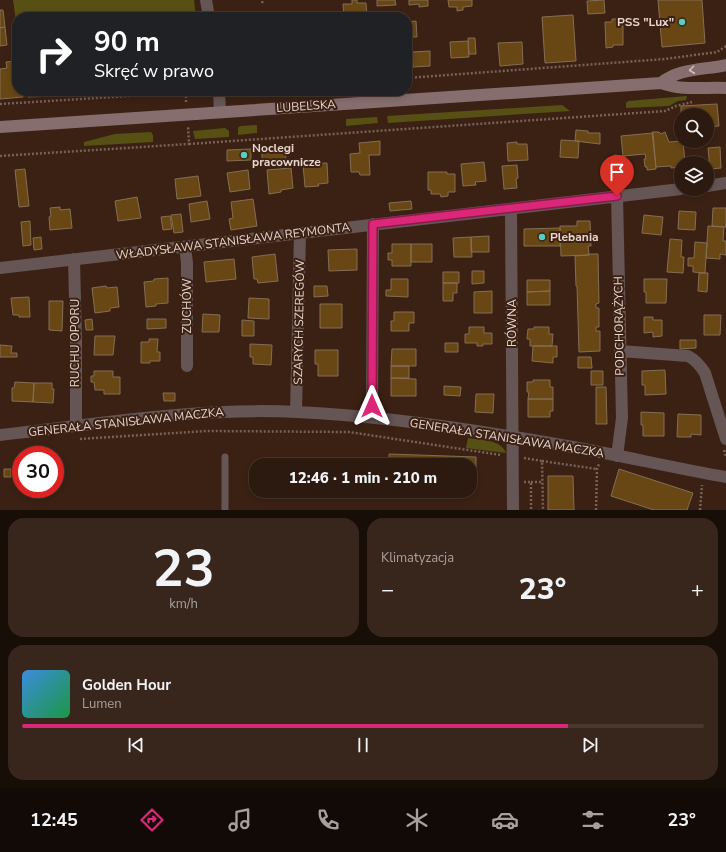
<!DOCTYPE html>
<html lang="pl">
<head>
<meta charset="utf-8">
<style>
	:root { --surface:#2c190f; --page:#38261d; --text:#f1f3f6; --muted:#a6a09e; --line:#48382f; --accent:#db2777 }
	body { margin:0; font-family:"Nunito Sans",sans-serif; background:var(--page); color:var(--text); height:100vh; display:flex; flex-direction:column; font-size:15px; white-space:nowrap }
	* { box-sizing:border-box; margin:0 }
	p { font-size:13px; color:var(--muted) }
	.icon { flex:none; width:22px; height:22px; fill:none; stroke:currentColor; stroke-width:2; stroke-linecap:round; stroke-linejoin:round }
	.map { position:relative; height:510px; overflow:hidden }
	.sheet { display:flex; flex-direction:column; gap:8px; padding:8px; background:#180e08; flex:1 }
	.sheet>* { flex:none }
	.banner { position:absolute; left:12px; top:12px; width:400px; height:84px; border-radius:16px; box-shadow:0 2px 6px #0003,0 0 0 1px var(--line); background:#202124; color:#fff; overflow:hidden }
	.tools { position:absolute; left:674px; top:108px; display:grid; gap:8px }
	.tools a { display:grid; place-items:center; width:40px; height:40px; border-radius:50%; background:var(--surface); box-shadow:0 2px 6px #0003,0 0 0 1px var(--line); font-size:20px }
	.speed { position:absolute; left:12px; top:446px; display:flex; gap:8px; font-size:20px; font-weight:700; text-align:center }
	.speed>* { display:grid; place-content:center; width:52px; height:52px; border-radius:50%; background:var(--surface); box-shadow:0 2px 6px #0003,0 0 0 1px var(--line); line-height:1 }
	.speed .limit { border:6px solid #d22; background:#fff; color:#111 }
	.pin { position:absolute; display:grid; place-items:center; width:34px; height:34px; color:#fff; margin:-41px -17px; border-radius:50% 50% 50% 0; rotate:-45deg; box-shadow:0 0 4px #0007 }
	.pin .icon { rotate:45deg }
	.me { position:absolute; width:44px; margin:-22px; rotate:0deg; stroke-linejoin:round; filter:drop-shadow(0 0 3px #0008) }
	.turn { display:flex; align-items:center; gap:14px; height:84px; padding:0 16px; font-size:18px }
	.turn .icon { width:52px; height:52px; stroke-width:2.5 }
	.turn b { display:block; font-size:28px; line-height:34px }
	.big { font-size:30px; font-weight:800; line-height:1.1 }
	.sheet .tile { flex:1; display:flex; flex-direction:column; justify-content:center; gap:6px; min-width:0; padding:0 14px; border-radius:16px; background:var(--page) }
	.sheet .dial { align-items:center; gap:0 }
	.dial b { font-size:52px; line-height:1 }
	.song { display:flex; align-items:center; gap:12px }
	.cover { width:48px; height:48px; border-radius:6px; background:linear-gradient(135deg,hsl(210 70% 55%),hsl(140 70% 35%)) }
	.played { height:4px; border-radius:2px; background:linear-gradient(90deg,var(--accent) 80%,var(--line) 80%) }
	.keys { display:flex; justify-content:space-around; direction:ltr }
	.heat { display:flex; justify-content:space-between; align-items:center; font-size:22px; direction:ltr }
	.sheet .tiles { flex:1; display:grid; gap:8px; grid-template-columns:1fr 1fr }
	.tile:last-child { grid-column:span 2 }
	.trip { position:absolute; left:249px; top:458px; width:228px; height:40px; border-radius:16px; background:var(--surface); box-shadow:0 2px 6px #0003,0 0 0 1px var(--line); font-weight:800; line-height:40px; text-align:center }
	.tab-bar { display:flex; height:64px; justify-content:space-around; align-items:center; background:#120a06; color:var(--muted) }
	.tab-bar .icon { width:28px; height:28px }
	.tab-bar .on { color:var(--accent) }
	.tab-bar b { font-size:18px; color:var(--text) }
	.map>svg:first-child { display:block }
	.green { fill:#575014 }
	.building { fill:#684714; stroke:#836f54 }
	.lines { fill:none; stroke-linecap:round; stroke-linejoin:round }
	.path { stroke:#786156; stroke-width:2.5; stroke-dasharray:2 2; stroke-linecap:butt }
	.lane { stroke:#655555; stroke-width:7 }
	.street { stroke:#655555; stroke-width:12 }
	.secondary { stroke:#876e6e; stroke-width:12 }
	.oneway { stroke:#d5c0ba }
	.route-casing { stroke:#8e194d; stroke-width:10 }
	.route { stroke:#db2777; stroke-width:7 }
	.poi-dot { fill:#56cec3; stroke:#3b2114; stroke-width:1.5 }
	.labels { text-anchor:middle; stroke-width:4; stroke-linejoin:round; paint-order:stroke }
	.poi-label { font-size:12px; font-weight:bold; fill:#e8d5cd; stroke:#3b2114; text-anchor:start }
	.street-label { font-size:12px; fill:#e8d5cd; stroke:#3b2114 }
</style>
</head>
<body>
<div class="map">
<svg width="726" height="510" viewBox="0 0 726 510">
	<rect width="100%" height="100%" fill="#3b2114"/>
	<!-- green -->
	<path class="green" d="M13,0H194L196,17H17V28Z
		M27,91H128L28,98Z
		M687,96L686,100L678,101L669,106L626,108V103L628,101Z
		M562,105L570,111L388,123L387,116Z
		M377,117L378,123L346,126V119Z
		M257,125V133L238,135V128L240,126Z
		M225,128L229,131V137L195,139L193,131Z
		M151,132L153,135V142L84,146V142L115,134Z
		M468,438C480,440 501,439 506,453L466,448Z"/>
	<!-- building -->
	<path class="building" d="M352,0H357V3H366L367,17H344L343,4H352Z
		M377,0H395L396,5L377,6Z
		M409,0H428V6L419,7V4L409,5Z
		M448,0H472V6L463,7V10L457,11V7H449Z
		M604,0L605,13L588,14L587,1Z
		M658,0H702L705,43L662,47Z
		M0,10H3L5,27L0,28Z
		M312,13V17H255Z
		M389,14L390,17H370V15Z
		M573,15L576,61L545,63L542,17Z
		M612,19H623V45H613V47L606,48L605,22H612Z
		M416,21L417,37H407V22Z
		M5,27L7,45L0,46V28Z
		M468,38H475L476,54H469Z
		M468,41L469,57L451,58L450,42Z
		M522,42L523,64L500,66L498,43Z
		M430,51V66L413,67L412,52Z
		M17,61V91H23V97L0,99V69L7,68L6,62Z
		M717,104L719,126L707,127V115H681V106Z
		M576,130L588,131V133H600V144L575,141Z
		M652,132H659L661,134L665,132L669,142L683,141L685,163H681V167L671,168V166L656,167Z
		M653,133L656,169L647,170V167H645L644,159H646L645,154L623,156L621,136Z
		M561,140L579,141L578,158L560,157Z
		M380,141V155H369L370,175H360L359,172H351L350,154L360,153L359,143Z
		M517,142V144H527L528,160L508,161L507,143Z
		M285,147L286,161L262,162V149Z
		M720,147L721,168L710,169L708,148Z
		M251,149V160L227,161V150Z
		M614,155L625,156L627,177H614Z
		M484,162L486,181L475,182L476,185L463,186L461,164Z
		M327,163L328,183L318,184L319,186L305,187L303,164Z
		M517,165L518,178L516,179L517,188L504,189L502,166Z
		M291,168L293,188L281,190V192L269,194L267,170Z
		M25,169L29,206L19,207L15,170Z
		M248,170L250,189L230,192L227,173Z
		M428,172H447V174H455V192H448V196L441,197L440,194H431V190H428Z
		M198,176L201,196L177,199L175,179Z
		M137,197L141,218L118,221L115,201Z
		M253,199L257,226L231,230L229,219L233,218L231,202Z
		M207,201L210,219L191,222L189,204Z
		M411,201L412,209L390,211L389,203Z
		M60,207V210L70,209L72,228L50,230L49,217L51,216L50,208Z
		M713,208H726V227L712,226Z
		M679,211L696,212L695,230L678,229Z
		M181,214L183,232L174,233L171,215Z
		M644,215L663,217L661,235L642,233Z
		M170,216L172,229L163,230L161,217Z
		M30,221L31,245L23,246L21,222Z
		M577,221H590L591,246H588L589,255L561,256L560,226H577Z
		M708,226L724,227L723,241H726V255L720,254V259L706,258Z
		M560,228V246H524V229Z
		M489,236V252H471V237Z
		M41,237L42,249L34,250L33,238Z
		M471,237L472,257H454L453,238Z
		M670,239L682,240L681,257H684L683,273L667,272Z
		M695,242L707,243L705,273L693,272V266H688V258H694Z
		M392,244H411V266H392V260H388V253H392Z
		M411,244H432V262H411Z
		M357,249V270L329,271L328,250Z
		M275,254L278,281L258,283L257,279H254L252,257Z
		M589,254H598L599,303L596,304V308H599V327H596V331H600V351L579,352L577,286H576L575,256L589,255Z
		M234,259L236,279L206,282L204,262Z
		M472,271H484V283L472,284Z
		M443,272H459V283H443Z
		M699,273H708L707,292L698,291Z
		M168,278V303L156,304V306L146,307L144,282L154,281V279Z
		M391,279H408V297L386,296V290H391Z
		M644,279H667L666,303H646V292H644Z
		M527,280H550V291L527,292Z
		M443,283H457V293H453V301H443Z
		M106,286L107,288L117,287L119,307L110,308V311L95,313L92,288Z
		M314,286H327L328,296L314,297Z
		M492,291V313H474V292Z
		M550,291V305H527V292Z
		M29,297L30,317H19V315H13L11,298Z
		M249,298L269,299V319L248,318Z
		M49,301H63L62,331L49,330Z
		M320,304H342V328H320Z
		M394,312H414V323H409V331H391V321H394Z
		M203,314L220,315L219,332H202Z
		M704,315H721L720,335H704Z
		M644,317H653V320H662V336L653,337V332L644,333Z
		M92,319L93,330H86L85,320Z
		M147,319H166V328L147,329Z
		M242,320L254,321V336H242Z
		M469,327H484V333H492V344H483V346H477V343H465V334H469Z
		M534,327H549V334H553L552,346H530V339H527L528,329H534Z
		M95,336H115L113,355H94Z
		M149,339H158L157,352H160V361H150V363H141V342H149Z
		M680,340H696V348L680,349Z
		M445,343H458V352H445Z
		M250,344L272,345L271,365L253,364V357H250Z
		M0,345L12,346L11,353H17V357H0Z
		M533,346H557V357H553V363L532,361Z
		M392,349H416V366H391Z
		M315,350H338V376H318V364H315Z
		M578,357H591L592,368H578Z
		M391,366H409V378H391Z
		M665,370L666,394L645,395V385H642V371Z
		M94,371H113V377H120V394H104V390H95L94,382H91V376H94Z
		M591,371H603V385H591Z
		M391,378L416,379V396H391Z
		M533,380H550V387H553V399H528L529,392H527V382H533Z
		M15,382L34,383L33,402L12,401V388H14Z
		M34,383H52V389H54L53,403L33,402Z
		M444,386L461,387L460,396L444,395Z
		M596,387H606L607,424H596Z
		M163,393H175V401H164Z
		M476,394H494L493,413L475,412Z
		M528,399H553V411H550V417H528Z
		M641,412L664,413V436H643V425H641Z
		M678,414L701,415V435L691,434V437H677Z
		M389,454L476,457V475H470V465H389Z
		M4,469H11V477H4Z
		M619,469L693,493L687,510H654L611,496Z
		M548,476H573L574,510H548Z"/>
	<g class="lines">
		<!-- path -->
		<path class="path" d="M262,3L263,0
			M407,78L665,59L717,52L726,46
			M186,92V103
			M0,104L208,91
			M189,144L665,111L676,106L692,102
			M0,156L189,144L188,126
			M80,439L207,431L349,432L501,455
			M724,450L726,457
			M524,458L542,461L543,510
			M542,461L597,469
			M524,482H531V510
			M531,482H542
			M596,510L597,469L599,464
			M700,510L702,485"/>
		<!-- lane -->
		<path class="lane" d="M225,457V510"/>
		<!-- street -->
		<path class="street" d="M206,0L209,17
			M219,91L220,112
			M707,186L726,183
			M617,196L622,418L617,456
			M511,209L513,510
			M185,247L187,263V366
			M74,259L76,342V426
			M0,268L681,189
			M620,351L688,356C696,360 700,365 705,373L726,439
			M296,412L300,233
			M372,417L373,224
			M0,435C98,424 198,407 297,412C387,416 478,430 567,446C620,455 673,468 726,477"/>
		<!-- secondary -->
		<path class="secondary" d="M661,83C680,68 703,70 726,65
			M0,127L661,83C681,91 705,87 726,88"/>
	</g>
	<!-- one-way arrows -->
	<defs><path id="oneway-chevron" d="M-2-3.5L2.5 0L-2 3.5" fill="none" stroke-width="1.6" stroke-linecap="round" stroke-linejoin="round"/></defs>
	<use class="oneway" href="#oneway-chevron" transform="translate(692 70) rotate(173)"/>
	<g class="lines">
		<defs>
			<path id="route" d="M372,406L373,224L617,196"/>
		</defs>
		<!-- route casing -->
		<use href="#route" class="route-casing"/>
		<!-- route -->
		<use href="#route" class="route"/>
	</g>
	<!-- markers -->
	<g class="poi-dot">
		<circle cx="682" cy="22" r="4"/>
		<circle cx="244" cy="155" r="4"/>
		<circle cx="542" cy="237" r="4"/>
	</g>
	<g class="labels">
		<!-- poi labels -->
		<g class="poi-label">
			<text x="674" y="26" text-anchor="end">PSS "Lux"</text>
			<text x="252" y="152">Noclegi<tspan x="252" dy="14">pracownicze</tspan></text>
			<text x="550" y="241">Plebania</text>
		</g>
		<!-- street labels -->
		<g class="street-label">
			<text transform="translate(306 106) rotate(-4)" y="4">LUBELSKA</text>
			<text transform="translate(233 241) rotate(-7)" y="4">WŁADYSŁAWA STANISŁAWA REYMONTA</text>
			<text transform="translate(187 306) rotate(-90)" y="4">ZUCHÓW</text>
			<text transform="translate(299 322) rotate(-89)" y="4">SZARYCH SZEREGÓW</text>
			<text transform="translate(512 323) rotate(-90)" y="4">RÓWNA</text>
			<text transform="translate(619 326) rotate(-91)" y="4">PODCHORĄŻYCH</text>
			<text transform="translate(75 343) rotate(-90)" y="4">RUCHU OPORU</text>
			<text transform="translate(126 422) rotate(-6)" y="4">GENERAŁA STANISŁAWA MACZKA</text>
			<text transform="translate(507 438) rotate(9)" y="4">GENERAŁA STANISŁAWA MACZKA</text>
		</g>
	</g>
</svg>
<div class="tools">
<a><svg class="icon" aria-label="search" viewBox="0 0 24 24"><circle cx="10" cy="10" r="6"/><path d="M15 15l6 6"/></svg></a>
<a><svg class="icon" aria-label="layers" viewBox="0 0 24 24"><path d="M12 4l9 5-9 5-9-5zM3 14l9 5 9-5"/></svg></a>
</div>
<div class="speed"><div class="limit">30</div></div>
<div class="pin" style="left:617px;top:196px;background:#d93025"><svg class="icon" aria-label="arrive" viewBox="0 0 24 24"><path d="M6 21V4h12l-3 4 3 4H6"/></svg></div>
<svg class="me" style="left:372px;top:406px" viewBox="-20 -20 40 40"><path d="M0-17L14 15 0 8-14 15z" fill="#db2777" stroke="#fff" stroke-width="4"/></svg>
<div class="trip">12:46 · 1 min · 210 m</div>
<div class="banner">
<div class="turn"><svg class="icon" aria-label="right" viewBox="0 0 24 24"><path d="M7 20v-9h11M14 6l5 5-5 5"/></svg><div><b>90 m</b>Skręć w prawo</div></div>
</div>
</div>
<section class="sheet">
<div class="tiles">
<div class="tile dial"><b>23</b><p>km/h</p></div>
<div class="tile"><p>Klimatyzacja</p>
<div class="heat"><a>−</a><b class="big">23°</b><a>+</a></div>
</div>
<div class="tile">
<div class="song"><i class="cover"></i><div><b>Golden Hour</b><p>Lumen</p></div></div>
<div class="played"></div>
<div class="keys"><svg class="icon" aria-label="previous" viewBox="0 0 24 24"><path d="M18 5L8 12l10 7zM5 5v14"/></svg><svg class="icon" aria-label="pause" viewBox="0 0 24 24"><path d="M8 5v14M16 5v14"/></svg><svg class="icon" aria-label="next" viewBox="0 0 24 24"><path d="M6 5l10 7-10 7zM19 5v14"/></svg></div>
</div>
</div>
</section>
<nav class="tab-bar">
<b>12:45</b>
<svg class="icon on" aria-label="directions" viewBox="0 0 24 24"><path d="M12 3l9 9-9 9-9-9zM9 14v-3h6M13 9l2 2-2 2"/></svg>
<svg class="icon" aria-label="music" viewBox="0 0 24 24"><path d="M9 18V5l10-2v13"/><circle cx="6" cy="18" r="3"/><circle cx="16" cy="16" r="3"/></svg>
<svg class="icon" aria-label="phone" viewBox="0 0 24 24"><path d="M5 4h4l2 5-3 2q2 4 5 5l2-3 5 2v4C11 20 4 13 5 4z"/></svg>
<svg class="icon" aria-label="climate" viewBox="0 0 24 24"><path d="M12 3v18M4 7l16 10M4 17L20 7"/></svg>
<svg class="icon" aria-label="car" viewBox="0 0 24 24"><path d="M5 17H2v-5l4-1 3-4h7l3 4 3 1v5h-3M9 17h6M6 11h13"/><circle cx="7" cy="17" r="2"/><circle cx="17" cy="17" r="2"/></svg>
<svg class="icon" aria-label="filters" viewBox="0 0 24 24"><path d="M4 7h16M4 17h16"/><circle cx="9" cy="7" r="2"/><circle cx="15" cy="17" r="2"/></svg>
<b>23°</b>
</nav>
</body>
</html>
